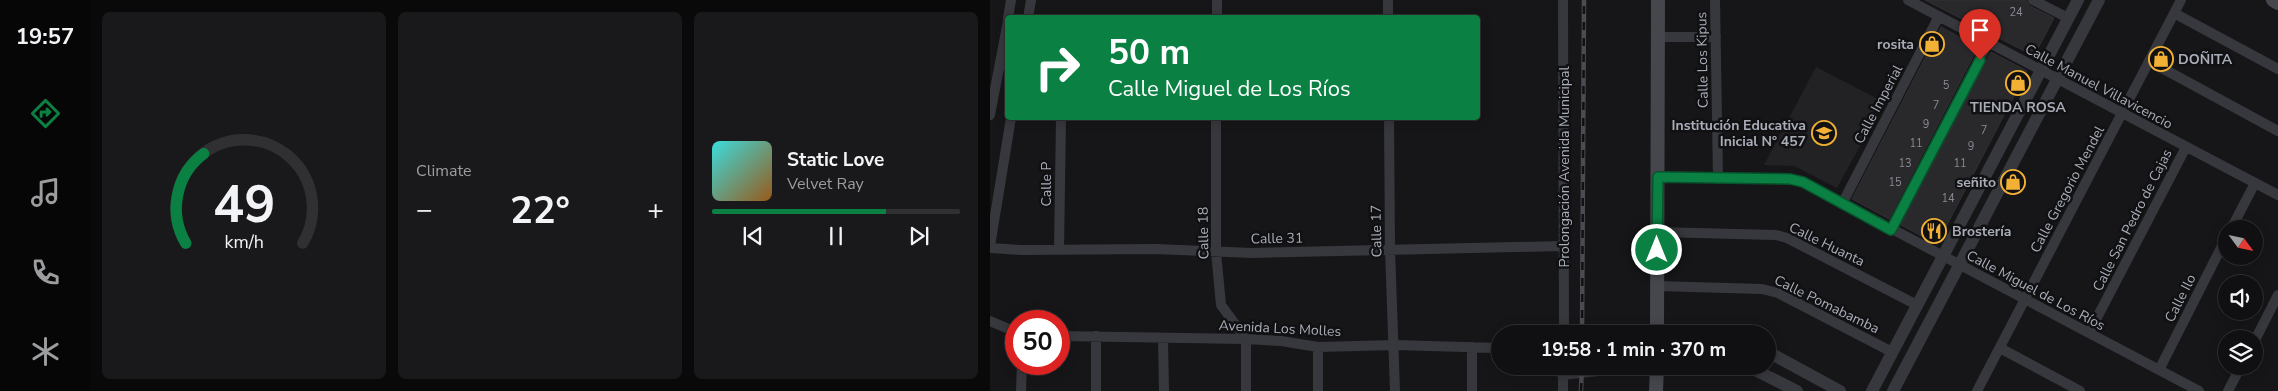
<!DOCTYPE html>
<html lang="en">
<head>
<meta charset="utf-8">
<style>
	:root { --surface:#101012; --page:#19191b; --text:#f1f3f6; --muted:#9c9d9f; --line:#303032; --accent:#0b8043 }
	body { margin:0; font-family:"Nunito Sans",sans-serif; background:var(--page); color:var(--text); height:100vh; display:flex; flex-direction:column; font-size:19px; white-space:nowrap }
	* { box-sizing:border-box; margin:0 }
	p { font-size:16px; color:var(--muted) }
	.icon { flex:none; width:28px; height:28px; fill:none; stroke:currentColor; stroke-width:2; stroke-linecap:round; stroke-linejoin:round }
	.map { position:relative; flex:1; overflow:hidden }
	.sheet { display:flex; flex-direction:column; gap:12px; padding:12px; background:#09090a; width:900px }
	.sheet>* { flex:none }
	.guide { position:absolute; left:15px; top:15px; width:475px; height:105px; border-radius:5px; box-shadow:0 2px 12px #0003,0 0 0 1px var(--line); background:#0b8043; color:#fff; overflow:hidden }
	.needle { width:32px; rotate:123deg }
	.controls { position:absolute; left:1228px; top:220px; display:grid; gap:10px }
	.controls a { display:grid; place-items:center; width:45px; height:45px; border-radius:50%; background:var(--surface); box-shadow:0 2px 12px #0003,0 0 0 1px var(--line); font-size:25px }
	.speed { position:absolute; left:15px; top:310px; display:flex; gap:10px; font-size:25px; font-weight:700; text-align:center }
	.speed>* { display:grid; place-content:center; width:65px; height:65px; border-radius:50%; background:var(--surface); box-shadow:0 2px 12px #0003,0 0 0 1px var(--line); line-height:1 }
	.speed .limit { border:8px solid #d22; background:#fff; color:#111 }
	.pin { position:absolute; display:grid; place-items:center; width:42px; height:42px; color:#fff; margin:-51px -21px; border-radius:50% 50% 50% 0; rotate:-45deg; box-shadow:0 0 5px #0007 }
	.pin .icon { rotate:45deg }
	.me { position:absolute; width:55px; margin:-28px; rotate:0deg; stroke-linejoin:round; filter:drop-shadow(0 0 4px #0008) }
	.turn { display:flex; align-items:center; gap:18px; height:105px; padding:0 20px; font-size:22px }
	.turn .icon { width:65px; height:65px; stroke-width:2.5 }
	.turn b { display:block; font-size:35px; line-height:42px }
	.big { font-size:38px; font-weight:700; line-height:1.1 }
	.sheet .tile { flex:1; display:flex; flex-direction:column; justify-content:center; gap:8px; min-width:0; padding:0 18px; border-radius:8px; background:var(--page) }
	.sheet .dial { align-items:center; gap:0 }
	.dial svg { height:130px; overflow:visible; fill:none; stroke:var(--line); stroke-width:7; stroke-linecap:round; text-anchor:middle }
	.dial text { fill:var(--text); stroke:none }
	.song { display:flex; align-items:center; gap:15px }
	.cover { width:60px; height:60px; border-radius:8px; background:linear-gradient(135deg,hsl(180 70% 55%),hsl(30 70% 35%)) }
	.played { height:5px; border-radius:2px; background:linear-gradient(90deg,var(--accent) 70%,var(--line) 70%) }
	.keys { display:flex; justify-content:space-around; direction:ltr }
	.heat { display:flex; justify-content:space-between; align-items:center; font-size:28px; direction:ltr }
	.sheet .tiles { flex:1; display:grid; gap:12px; grid-template-columns:repeat(3,1fr) }
	.trip { position:absolute; left:501px; top:325px; width:285px; height:50px; border-radius:25px; background:var(--surface); box-shadow:0 2px 12px #0003,0 0 0 1px var(--line); font-weight:700; line-height:50px; text-align:center }
	main { display:flex; flex:1; min-height:0 }
	.tab-bar { display:flex; flex-direction:column; width:90px; justify-content:space-around; align-items:center; background:#060607; color:var(--muted) }
	.tab-bar .icon { width:35px; height:35px }
	.tab-bar .active { color:var(--accent) }
	.tab-bar b { font-size:22px; color:var(--text) }
	.map>svg:first-child { display:block }
	.built { fill:#222225 }
	.building { fill:#29292c; stroke:#303034 }
	.lines { fill:none; stroke-linecap:round; stroke-linejoin:round }
	.minor { stroke:#37383d; stroke-width:10 }
	.tertiary { stroke:#37383d; stroke-width:12 }
	.secondary { stroke:#45474d; stroke-width:14 }
	.rail-casing { stroke:#4a4c52; stroke-width:4.5 }
	.rail { stroke:#111113; stroke-width:2.5; stroke-dasharray:8; stroke-linecap:butt }
	.route-casing { stroke:#07532c; stroke-width:12 }
	.route { stroke:#0b8043; stroke-width:9 }
	.labels { text-anchor:middle; stroke-width:5; stroke-linejoin:round; paint-order:stroke }
	.number-label { font-size:11px; fill:#888b94 }
	.poi-label { font-size:14px; font-weight:bold; fill:#a8adb8; stroke:#111113; text-anchor:end }
	.street-label { font-size:14px; fill:#a8adb8; stroke:#111113 }
</style>
</head>
<body>
<main>
<nav class="tab-bar">
<b>19:57</b>
<svg class="icon active" aria-label="directions" viewBox="0 0 24 24"><path d="M12 3l9 9-9 9-9-9zM9 14v-3h6M13 9l2 2-2 2"/></svg>
<svg class="icon" aria-label="music" viewBox="0 0 24 24"><path d="M9 18V5l10-2v13"/><circle cx="6" cy="18" r="3"/><circle cx="16" cy="16" r="3"/></svg>
<svg class="icon" aria-label="phone" viewBox="0 0 24 24"><path d="M5 4h4l2 5-3 2q2 4 5 5l2-3 5 2v4C11 20 4 13 5 4z"/></svg>
<svg class="icon" aria-label="climate" viewBox="0 0 24 24"><path d="M12 3v18M4 7l16 10M4 17L20 7"/></svg>
</nav>
<section class="sheet">
<div class="tiles">
<div class="tile dial"><svg viewBox="0 0 100 80">
<path d="M14 69A42 42 0 1 1 86 69"/>
<path d="M14 69A42 42 0 0 1 25 14" stroke="#0b8043"/>
<text x="50" y="56" font-size="32" font-weight="700">49</text>
<text x="50" y="72" font-size="11">km/h</text>
</svg></div>
<div class="tile"><p>Climate</p>
<div class="heat"><a>−</a><b class="big">22°</b><a>+</a></div>
</div>
<div class="tile">
<div class="song"><i class="cover"></i><div><b>Static Love</b><p>Velvet Ray</p></div></div>
<div class="played"></div>
<div class="keys"><svg class="icon" aria-label="previous" viewBox="0 0 24 24"><path d="M18 5L8 12l10 7zM5 5v14"/></svg><svg class="icon" aria-label="pause" viewBox="0 0 24 24"><path d="M8 5v14M16 5v14"/></svg><svg class="icon" aria-label="next" viewBox="0 0 24 24"><path d="M6 5l10 7-10 7zM19 5v14"/></svg></div>
</div>
</div>
</section>
<div class="map">
<svg width="1288" height="391" viewBox="0 0 1288 391">
	<rect width="100%" height="100%" fill="#161618"/>
	<!-- built -->
	<path class="built" d="M826,67L894,102L847,188L804,166L774,165Z"/>
	<!-- building -->
	<path class="building" d="M935,0H1036L1040,6L1064,18L1044,56Z
		M951,27L988,47L899,219L862,199Z
		M1001,52L1037,71L947,244L911,225Z"/>
	<g class="lines">
		<!-- minor -->
		<path class="minor" d="M398,0V18
			M573,0L574,334
			M725,0L728,179
			M918,0L1288,195
			M1043,0L1078,18
			M1184,13L1288,69
			M18,18L21,0
			M38,18L41,0
			M227,18V0
			M668,37H726
			M1159,61L1288,131
			M0,115L18,21
			M226,118V252L231,305L256,339V391
			M399,118L400,249L405,391
			M668,177L799,179L813,182L1209,391
			M852,204L949,16
			M1241,229L1265,183
			M901,230L998,43
			M667,232L786,235L797,238L927,305
			M0,246L21,118
			M0,248L31,250L166,249L262,253L574,246
			M69,250L71,118
			M667,286L772,289L788,293L902,352
			M0,321L26,332
			M1099,333L1196,147
			M69,336L256,339L291,341L328,347L404,345L510,348
			M106,336V391
			M173,338L174,391
			M1264,342L1288,295
			M328,347V391
			M482,347V391
			M1010,348L1090,391
			M563,366L573,375L651,366
			M573,366V391
			M1169,370L1236,238
			M31,391L32,364
			M987,391L1191,0
			M1238,391L1251,366"/>
		<!-- tertiary -->
		<path class="tertiary" d="M778,352L850,391
			M752,366L765,370L807,391
			M882,391L1088,0
			M903,391L1109,0"/>
		<!-- secondary -->
		<path class="secondary" d="M1283,0L1288,3
			M667,334L668,0
			M666,391L667,366"/>
		<defs>
			<path id="rail" d="M592,334L594,0
				M591,391L592,366"/>
		</defs>
		<!-- rail casing -->
		<use href="#rail" class="rail-casing"/>
		<!-- rail -->
		<use href="#rail" class="rail"/>
	</g>
	<g class="lines">
		<defs>
			<path id="route" d="M667,250L668,177L800,179L813,182L901,230L990,60"/>
		</defs>
		<!-- route casing -->
		<use href="#route" class="route-casing"/>
		<!-- route -->
		<use href="#route" class="route"/>
	</g>
	<!-- icons -->
	<defs>
		<symbol id="shop-ring" viewBox="-11 -11 22 22"><circle r="9.5" fill="#111113" stroke="#f2b134" stroke-width="1.5"/><path d="M-5-2.5h2.3a2.7 3.5 0 0 1 5.4 0H5L5.5 6h-11ZM-1.5-2.5h3a1.5 2.3 0 0 0-3 0Z" fill="#f2b134"/></symbol>
		<symbol id="school-ring" viewBox="-11 -11 22 22"><circle r="9.5" fill="#111113" stroke="#f2b134" stroke-width="1.5"/><path d="M0-5L7-2L0 1L-7-2ZM-4 1L0 2.5L4 1V4Q0 6-4 4Z" fill="#f2b134"/></symbol>
		<symbol id="restaurant-ring" viewBox="-11 -11 22 22"><circle r="9.5" fill="#111113" stroke="#f2b134" stroke-width="1.5"/><path d="M-5-6h1v4h1v-4h1v4h1v-4h1v5L-1.5 .5V6h-2V.5L-5-1ZM5-6V6H3V1.5H1.5Q1.5-4 5-6Z" fill="#f2b134"/></symbol>
	</defs>
	<g fill-rule="evenodd">
		<use href="#shop-ring" x="928" y="30" width="28" height="28"/>
		<use href="#shop-ring" x="1157" y="45" width="28" height="28"/>
		<use href="#shop-ring" x="1014" y="69" width="28" height="28"/>
		<use href="#school-ring" x="820" y="119" width="28" height="28"/>
		<use href="#shop-ring" x="1009" y="168" width="28" height="28"/>
		<use href="#restaurant-ring" x="930" y="217" width="28" height="28"/>
	</g>
	<g class="labels">
		<!-- number labels -->
		<g class="number-label">
			<text x="1026" y="16">24</text>
			<text x="956" y="89">5</text>
			<text x="946" y="109">7</text>
			<text x="936" y="128">9</text>
			<text x="994" y="134">7</text>
			<text x="926" y="147">11</text>
			<text x="981" y="150">9</text>
			<text x="915" y="167">13</text>
			<text x="970" y="167">11</text>
			<text x="905" y="186">15</text>
			<text x="958" y="202">14</text>
		</g>
		<!-- poi labels -->
		<g class="poi-label">
			<text x="924" y="49">rosita</text>
			<text x="1188" y="64" text-anchor="start">DOÑITA</text>
			<text x="1028" y="112" text-anchor="middle">TIENDA ROSA</text>
			<text x="816" y="130">Institución Educativa<tspan x="816" dy="16">Inicial Nº 457</tspan></text>
			<text x="1006" y="187">señito</text>
			<text x="962" y="236" text-anchor="start">Brostería</text>
		</g>
		<!-- street labels -->
		<g class="street-label">
			<text transform="translate(712 60) rotate(-91)" y="5">Calle Los Kipus</text>
			<text transform="translate(1109 86) rotate(28)" y="5">Calle Manuel Villavicencio</text>
			<text transform="translate(888 104) rotate(-62)" y="5">Calle Imperial</text>
			<text transform="translate(574 167) rotate(-90)" y="5">Prolongación Avenida Municipal</text>
			<text transform="translate(56 184) rotate(-90)" y="5">Calle P</text>
			<text transform="translate(1077 189) rotate(-62)" y="5">Calle Gregorio Mendel</text>
			<text transform="translate(1142 220) rotate(-63)" y="5">Calle San Pedro de Cajas</text>
			<text transform="translate(386 231) rotate(-91)" y="5">Calle 17</text>
			<text transform="translate(213 233) rotate(-91)" y="5">Calle 18</text>
			<text transform="translate(287 238) rotate(-1)" y="5">Calle 31</text>
			<text transform="translate(837 244) rotate(26)" y="5">Calle Huanta</text>
			<text transform="translate(1046 290) rotate(28)" y="5">Calle Miguel de Los Ríos</text>
			<text transform="translate(1190 298) rotate(-63)" y="5">Calle Ilo</text>
			<text transform="translate(837 304) rotate(26)" y="5">Calle Pomabamba</text>
			<text transform="translate(290 328) rotate(3)" y="5">Avenida Los Molles</text>
		</g>
	</g>
</svg>
<div class="controls">
<a><svg class="needle" viewBox="-14 -14 28 28"><path d="M0-13l5 13h-10z" fill="#e53935"/><path d="M0 13l5-13h-10z" fill="#9c9d9f"/></svg></a>
<a><svg class="icon" aria-label="sound" viewBox="0 0 24 24"><path d="M4 9h4l5-4v14l-5-4H4zM17 9q2 3 0 6"/></svg></a>
<a><svg class="icon" aria-label="layers" viewBox="0 0 24 24"><path d="M12 4l9 5-9 5-9-5zM3 14l9 5 9-5"/></svg></a>
</div>
<div class="speed"><div class="limit">50</div></div>
<div class="pin" style="left:990px;top:60px;background:#d93025"><svg class="icon" aria-label="arrive" viewBox="0 0 24 24"><path d="M6 21V4h12l-3 4 3 4H6"/></svg></div>
<svg class="me" style="left:667px;top:250px" viewBox="-20 -20 40 40"><circle r="17" fill="#0b8043" stroke="#fff" stroke-width="3"/><path d="M0-11L8 9 0 5-8 9z" fill="#fff"/></svg>
<div class="trip">19:58 · 1 min · 370 m</div>
<div class="guide">
<div class="turn"><svg class="icon" aria-label="right" viewBox="0 0 24 24"><path d="M7 20v-9h11M14 6l5 5-5 5"/></svg><div><b>50 m</b>Calle Miguel de Los Ríos</div></div>
</div>
</div>
</main>
</body>
</html>
